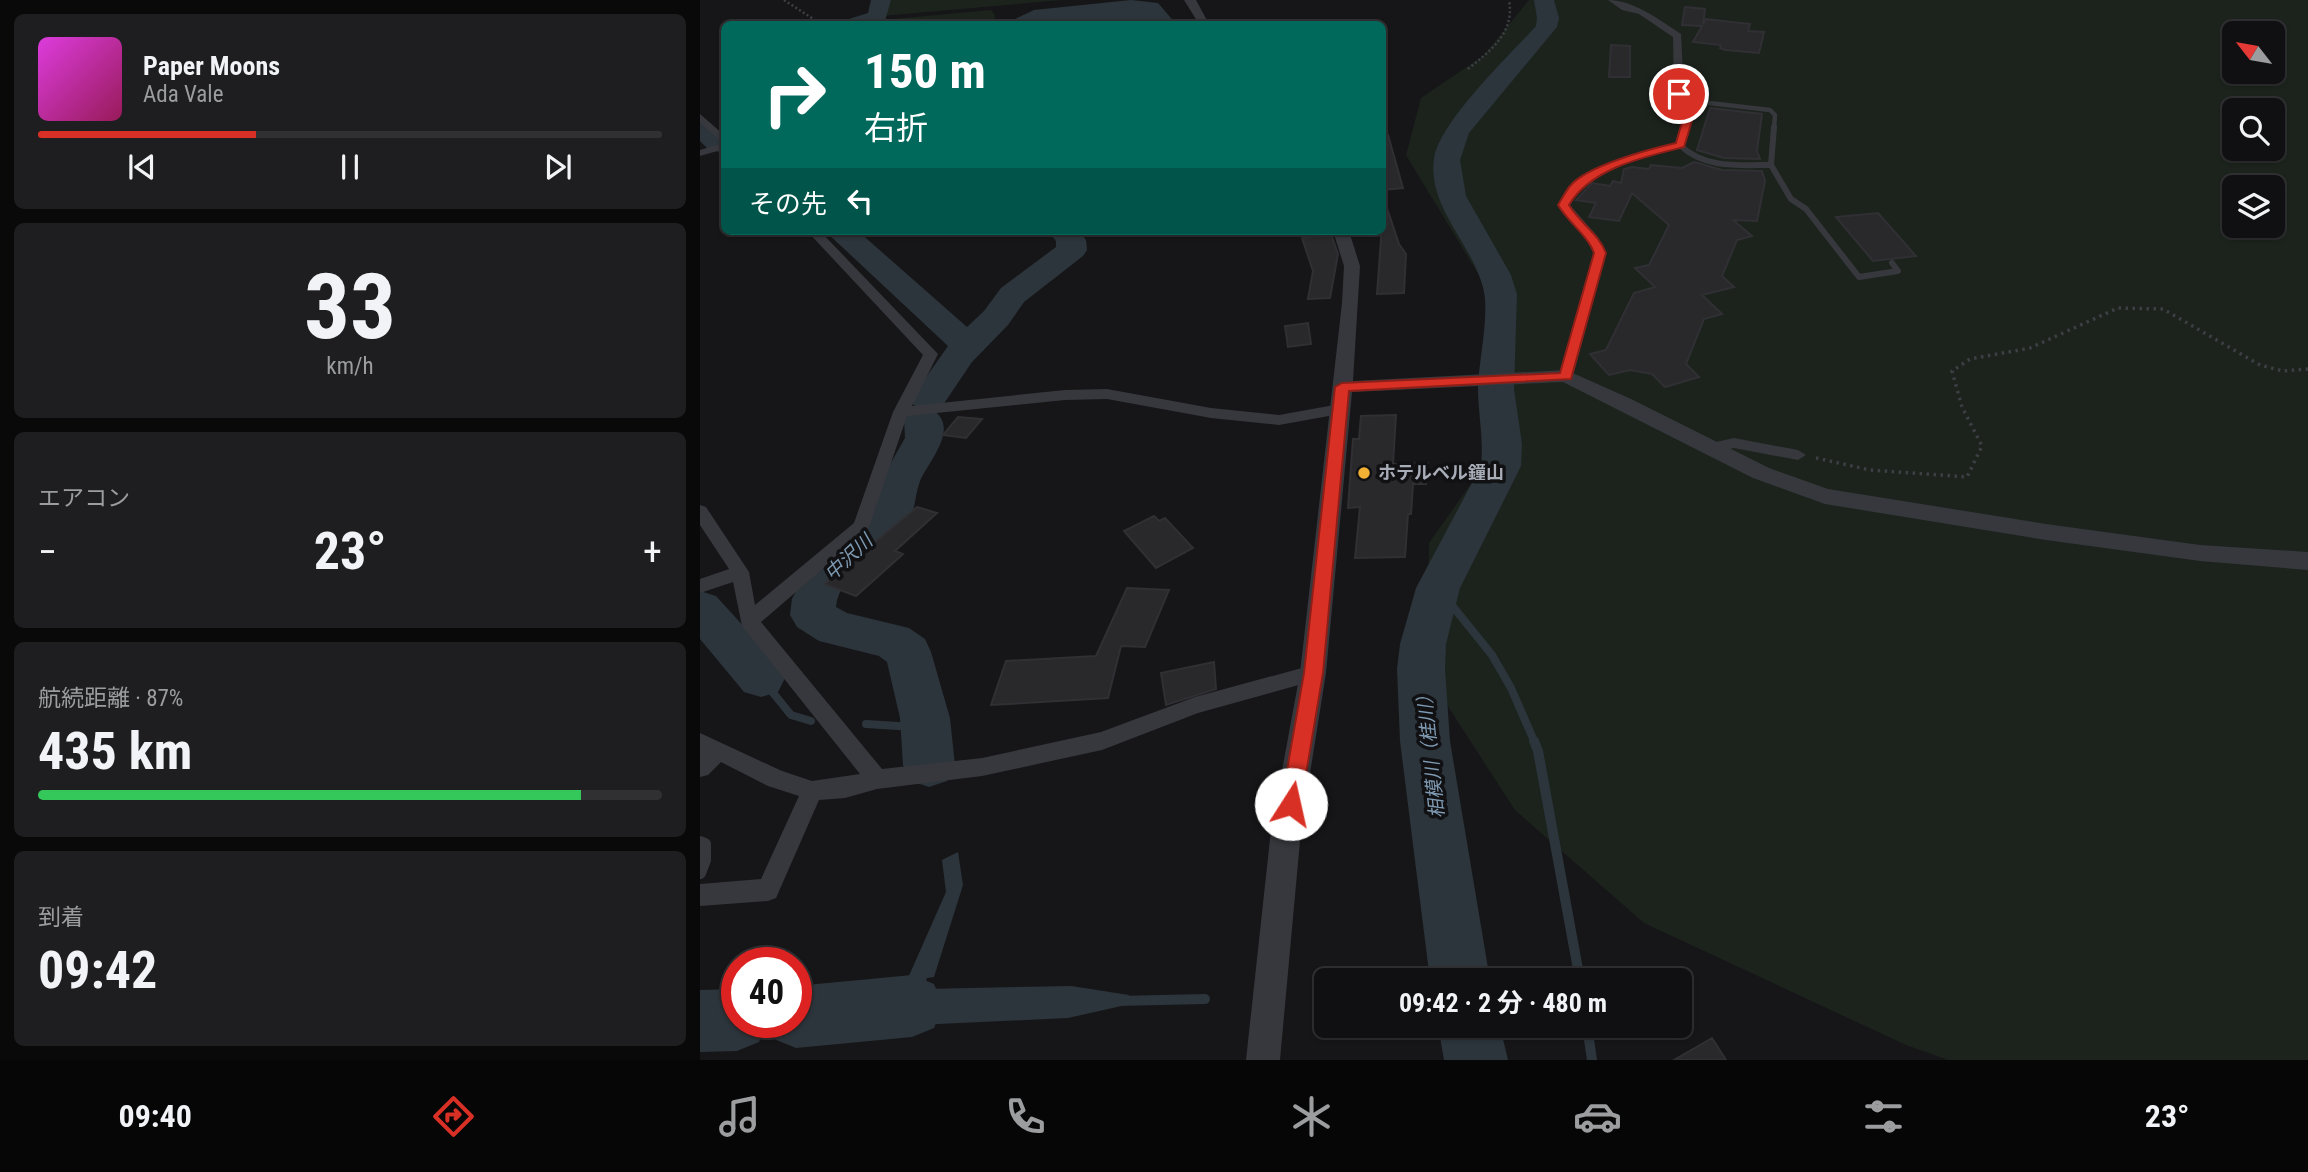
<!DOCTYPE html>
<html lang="ja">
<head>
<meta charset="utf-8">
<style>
	:root { --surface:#101012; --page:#1e1e20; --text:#f1f3f6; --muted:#9c9d9f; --line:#303032; --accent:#d93025 }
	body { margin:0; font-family:"Roboto Condensed","Noto Sans JP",sans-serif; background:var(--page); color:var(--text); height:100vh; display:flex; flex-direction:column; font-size:26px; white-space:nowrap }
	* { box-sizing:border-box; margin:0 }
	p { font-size:23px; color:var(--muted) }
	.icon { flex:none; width:38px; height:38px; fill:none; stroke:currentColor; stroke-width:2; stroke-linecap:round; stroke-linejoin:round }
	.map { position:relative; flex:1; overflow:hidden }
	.details { display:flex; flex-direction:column; gap:14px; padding:14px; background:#09090a; width:700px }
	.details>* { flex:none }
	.guide { position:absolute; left:21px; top:21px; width:665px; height:214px; border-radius:10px; box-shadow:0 2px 5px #0004,0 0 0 2px var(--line); background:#00695c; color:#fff; overflow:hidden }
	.needle { width:46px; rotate:301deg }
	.fabs { position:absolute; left:1522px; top:21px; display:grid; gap:14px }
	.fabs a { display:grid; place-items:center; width:63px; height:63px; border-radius:10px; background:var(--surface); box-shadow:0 2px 5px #0004,0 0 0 2px var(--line); font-size:35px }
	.speed { position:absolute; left:21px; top:947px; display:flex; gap:14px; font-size:35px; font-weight:700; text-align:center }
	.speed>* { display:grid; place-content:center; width:91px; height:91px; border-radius:50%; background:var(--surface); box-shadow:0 2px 5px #0004,0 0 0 2px var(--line); line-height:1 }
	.speed .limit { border:10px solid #d22; background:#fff; color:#111 }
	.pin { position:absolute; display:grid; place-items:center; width:60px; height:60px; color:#fff; margin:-30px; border:4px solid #fff; border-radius:50%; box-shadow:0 2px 7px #0007 }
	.me { position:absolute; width:77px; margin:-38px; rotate:10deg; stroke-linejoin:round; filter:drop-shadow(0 0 5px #0008) }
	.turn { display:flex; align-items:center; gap:24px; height:147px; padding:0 28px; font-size:32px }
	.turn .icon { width:91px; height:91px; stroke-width:2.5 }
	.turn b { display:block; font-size:49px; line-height:60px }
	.then { display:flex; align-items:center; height:66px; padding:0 28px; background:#0003; gap:14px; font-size:26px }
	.big { font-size:52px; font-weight:700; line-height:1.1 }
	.details .card { flex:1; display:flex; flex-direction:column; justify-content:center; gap:10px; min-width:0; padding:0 24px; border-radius:10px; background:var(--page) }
	.details .dial { align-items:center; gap:0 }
	.dial b { font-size:91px; line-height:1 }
	.song { display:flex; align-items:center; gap:21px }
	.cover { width:84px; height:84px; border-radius:10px; background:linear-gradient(135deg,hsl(300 70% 55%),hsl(330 70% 35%)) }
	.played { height:7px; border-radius:4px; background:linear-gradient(90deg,var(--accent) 35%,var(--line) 35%) }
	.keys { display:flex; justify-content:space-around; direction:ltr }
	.heat { display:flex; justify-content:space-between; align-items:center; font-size:38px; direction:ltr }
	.charge { height:10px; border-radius:5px; background:linear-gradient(90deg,#34c759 87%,var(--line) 0) }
	.trip { position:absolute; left:614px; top:968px; width:378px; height:70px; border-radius:10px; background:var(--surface); box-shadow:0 2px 5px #0004,0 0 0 2px var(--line); font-weight:700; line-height:70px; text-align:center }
	.dock { display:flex; height:112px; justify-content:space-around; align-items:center; background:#060607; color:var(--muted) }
	.dock .icon { width:49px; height:49px }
	.dock .selected { color:var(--accent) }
	.dock b { font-size:32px; color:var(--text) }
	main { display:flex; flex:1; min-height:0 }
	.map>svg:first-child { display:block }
	.green { fill:#1c231d; fill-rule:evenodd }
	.water { fill:#2c353c }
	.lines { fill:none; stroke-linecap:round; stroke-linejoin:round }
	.stream-far1 { stroke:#2c353c; stroke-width:8 }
	.stream { stroke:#2c353c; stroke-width:10 }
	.river { fill:#2c353c; fill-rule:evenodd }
	.building { fill:#29292c; stroke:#303034; stroke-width:2 }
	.path-far1 { stroke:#3d3f44; stroke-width:2.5; stroke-dasharray:2 2.5; stroke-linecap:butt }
	.path { stroke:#3d3f44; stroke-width:3.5; stroke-dasharray:2.5 4.5; stroke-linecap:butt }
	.service-far2 { stroke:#37383d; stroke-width:4.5 }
	.service-far1 { stroke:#37383d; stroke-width:6 }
	.service { stroke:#37383d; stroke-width:12 }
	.minor { fill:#37383d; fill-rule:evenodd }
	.tertiary { fill:#37383d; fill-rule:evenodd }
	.route { fill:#d93025; stroke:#8d1f18; stroke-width:2 }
	.poi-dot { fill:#f2b134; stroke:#111113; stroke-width:2.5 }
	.labels { text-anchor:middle; stroke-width:7; stroke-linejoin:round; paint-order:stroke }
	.poi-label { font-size:18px; font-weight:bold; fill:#a8adb8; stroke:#111113; text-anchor:start }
	.water-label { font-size:19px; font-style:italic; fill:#7f9bb3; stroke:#111113 }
</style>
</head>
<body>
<main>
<section class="details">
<div class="card">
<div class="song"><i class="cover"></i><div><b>Paper Moons</b><p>Ada Vale</p></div></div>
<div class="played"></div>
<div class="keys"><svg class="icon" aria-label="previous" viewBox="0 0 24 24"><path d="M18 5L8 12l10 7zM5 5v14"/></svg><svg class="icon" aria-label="pause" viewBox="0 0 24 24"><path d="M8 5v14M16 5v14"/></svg><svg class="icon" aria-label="next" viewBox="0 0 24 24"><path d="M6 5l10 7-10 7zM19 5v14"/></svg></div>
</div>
<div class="card dial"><b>33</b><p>km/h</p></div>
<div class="card"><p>エアコン</p>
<div class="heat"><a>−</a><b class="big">23°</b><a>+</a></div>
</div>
<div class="card"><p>航続距離 · 87%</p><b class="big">435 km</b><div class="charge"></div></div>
<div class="card"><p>到着</p><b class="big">09:42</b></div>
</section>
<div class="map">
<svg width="1608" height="1060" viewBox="0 0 1608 1060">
	<rect width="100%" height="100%" fill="#161618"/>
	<!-- green -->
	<path class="green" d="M185,0H362L181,16Z
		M829,0H1608V1060H1248L1206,1045L944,923L815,810L727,674L729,543L807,433L805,318L706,155L721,98L783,56ZM1535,33H1573V72H1535ZM1535,110H1573V149H1535ZM1535,187H1573V226H1535Z
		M291,10L295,15L294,24H160L171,21Z"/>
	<!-- water -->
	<path class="water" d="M431,0L458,3L476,24H314L315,19L334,10Z
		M258,852L263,885L234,977L227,978L224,989L371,986L429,995L426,1005L368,1018L217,1025L195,1015H182L187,1002L205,1001L214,981L208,978L246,892L242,860Z"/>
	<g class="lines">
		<!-- stream-far1 -->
		<path class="stream-far1" d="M738,588L792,655L811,688L835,743
			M61,678L91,715L111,721
			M166,724L214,727L220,743"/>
		<!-- stream -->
		<path class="stream" d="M219,741L229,766
			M834,741L838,751L880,980
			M418,1001L505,999
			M887,1026L892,1060"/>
		<!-- river -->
		<path class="river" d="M171,0H191L185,21L176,24H147L149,19L168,13Z
			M834,0H854L859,18L857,27L769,133L760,160L766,196L811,275L817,294L814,389L822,444L821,466L760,588L746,644L745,669L750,741L790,980H730L700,741L697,669L700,644L716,588L781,466C784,439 778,414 778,387C779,360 789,316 784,292C775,246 727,208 734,159C739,122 809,56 836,26L837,18Z
			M0,119L9,122L24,136V152L10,151L0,141Z
			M125,231H158L267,327L284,311L301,288L356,247V241L348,231H379L386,240L387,250L383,256L324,302L308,325L272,362L241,408L233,410C260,428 229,461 220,481C214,497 216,512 206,527C186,554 139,571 136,607L147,613L209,628L225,639L231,652L250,718L255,765L247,781L229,787L211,781L203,765L200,718L187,662L179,656L119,641L97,627L90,615L92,599L99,585L114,561L175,509L180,482L205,438L204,419L210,411L217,409L210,400L248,346Z
			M0,591L16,596L78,664L85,678L78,692L61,697L44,692L0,639Z
			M212,975L234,984L243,1006L234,1028L212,1037L96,1048L74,1039L67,1022L59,1042L37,1051L0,1052V990L37,989V1022H96V986Z
			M738,1026H800L808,1060H744Z"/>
	</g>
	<!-- building -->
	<path class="building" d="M985,7L1005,9L1003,24L1006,19L1050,24L1048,31L1064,32L1059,53L1025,50L1020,48L1021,45L993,42L1002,26L982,25Z
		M911,45L930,46V77H909Z
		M1010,108L1062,114L1057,151L1060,159L1024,158L997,150Z
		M688,135L703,188L682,190V136Z
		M994,162L1022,170L1062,171L1065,181L1057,221L1033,220L1052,236L1037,240L1022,276L1034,287L1002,295L1022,314L1004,319L986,364L999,377L965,387L952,374L930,370L909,375L890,354L906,350L934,293L955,287L935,268L949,265L969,225L932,193L919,221L889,217L896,203L876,200L892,183L910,186L913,181L921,183L924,169L932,167L949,169L951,165L982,168Z
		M684,199L699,244L706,254L704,293L677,294Z
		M1178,213L1216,256L1173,261L1136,217Z
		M631,234L638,254L630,298L608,299L613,271L602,238Z
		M608,323L611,344L588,347L585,326Z
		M696,415L693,464L728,463L726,484H713L711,514H708L705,557L655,558L660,507L648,508L653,439H659L661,416Z
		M258,417L282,419L266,438L243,435Z
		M217,507L237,513L195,551L203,554L156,596L124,584Z
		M454,516L459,521L465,518L493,548L456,568L424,531Z
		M427,588L469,590L445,647L421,646L408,698L291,705L306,661L396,656Z
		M514,662L516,689L466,705L461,673Z
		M1012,1038L1026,1060H974Z"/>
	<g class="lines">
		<!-- path-far1 -->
		<path class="path-far1" d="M84,0L121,24
			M768,69C791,50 815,33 809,0"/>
		<!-- path -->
		<path class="path" d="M1116,458L1170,470L1267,477L1282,446L1262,407L1252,371L1270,359L1330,348L1418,308L1463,309L1560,365L1583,371L1608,369"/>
		<!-- service-far2 -->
		<path class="service-far2" d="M983,100L1070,110L1075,115L1074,128"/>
		<!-- service-far1 -->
		<path class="service-far1" d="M1074,127L1071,165L1091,199L1106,209L1159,277L1198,271L1192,263
			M980,145C1004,169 1040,165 1071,165"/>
		<!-- service -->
		<path class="service" d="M0,842L5,844V860L0,873"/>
		<!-- minor -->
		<path class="minor" d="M908,0C933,0 960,20 981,34L984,94L996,108L984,147C945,157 889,166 870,205L898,237L906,253L873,376L866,380L859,376L894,253L888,242L858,205C880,163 933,154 975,143L986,108L974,94L973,37L939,14L922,10Z
			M0,114L24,135V149L0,156V150L23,143L0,123Z
			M107,231H120L238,354L212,406L365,390L407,389L511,408L579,415L640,404L648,409L640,414L579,425L511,418L407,399L365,400L207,416L168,530L61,622L182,769L282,758L401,732L495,697L613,665L620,667L623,673L620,679L498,713L402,750L282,776L177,789L145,798L119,800L76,898L68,901L0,906V884L61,879L99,796L68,786L21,762L8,775L0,777V733L82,771L112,781L160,774L42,626L33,582L0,593V579L29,569L0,525V505L6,507L49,572L55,605L154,523L193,412L223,355Z
			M1034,438L1098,450L1106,455L1098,460L1034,448L1013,453L1005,448L1007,444Z"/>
		<!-- tertiary -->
		<path class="tertiary" d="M484,0H496L509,24H499Z
			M633,231H649L660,266L653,381L866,370L931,399L1069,468L1128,489L1346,524L1500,545L1608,552V570L1500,561L1346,540L1125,504L1053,478L863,382L652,392L626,673L601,830L580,1060H546L571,830L600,673L642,303L644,266Z"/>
	</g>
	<!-- route -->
	<path class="route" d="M976,92H983L996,108L984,147C944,157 891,168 869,205C880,223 899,234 906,253L871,379L649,391L623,673L601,804L598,810L591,813L584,810L581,804L604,673L635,387L642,383L860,373L894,253C889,237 868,222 858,205C862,199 865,192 870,186C886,166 950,149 976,143L986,108L975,94Z"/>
	<!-- markers -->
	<circle class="poi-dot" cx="664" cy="473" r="7"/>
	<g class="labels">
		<!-- poi labels -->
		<g class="poi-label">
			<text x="678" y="479">ホテルベル鐘山</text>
		</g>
		<!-- water labels -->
		<g class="water-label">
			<text transform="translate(148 557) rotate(-43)" y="7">中沢川</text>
			<text transform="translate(730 752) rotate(-96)" y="7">相模川（桂川）</text>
		</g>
	</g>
</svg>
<div class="fabs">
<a><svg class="needle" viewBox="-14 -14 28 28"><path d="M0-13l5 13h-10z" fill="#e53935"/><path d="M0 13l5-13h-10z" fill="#9c9d9f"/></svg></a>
<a><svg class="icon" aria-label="search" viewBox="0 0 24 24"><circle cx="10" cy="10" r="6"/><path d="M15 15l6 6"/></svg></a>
<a><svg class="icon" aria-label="layers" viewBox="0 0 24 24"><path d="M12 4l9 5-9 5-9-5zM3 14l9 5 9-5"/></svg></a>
</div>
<div class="speed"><div class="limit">40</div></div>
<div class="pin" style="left:979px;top:94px;background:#d93025"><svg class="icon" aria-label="arrive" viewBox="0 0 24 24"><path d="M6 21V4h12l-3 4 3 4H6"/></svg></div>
<svg class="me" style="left:591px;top:804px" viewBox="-20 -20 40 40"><circle r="19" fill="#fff"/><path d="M0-13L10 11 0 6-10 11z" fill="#d93025"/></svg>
<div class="trip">09:42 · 2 分 · 480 m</div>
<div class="guide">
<div class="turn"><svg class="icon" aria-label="right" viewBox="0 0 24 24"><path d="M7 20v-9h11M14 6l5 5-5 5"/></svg><div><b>150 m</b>右折</div></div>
<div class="then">その先<svg class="icon" aria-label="left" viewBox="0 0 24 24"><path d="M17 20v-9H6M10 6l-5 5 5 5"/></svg></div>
</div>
</div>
</main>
<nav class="dock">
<b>09:40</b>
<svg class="icon selected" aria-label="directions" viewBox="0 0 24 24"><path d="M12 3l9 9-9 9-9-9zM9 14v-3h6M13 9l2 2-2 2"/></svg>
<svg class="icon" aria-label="music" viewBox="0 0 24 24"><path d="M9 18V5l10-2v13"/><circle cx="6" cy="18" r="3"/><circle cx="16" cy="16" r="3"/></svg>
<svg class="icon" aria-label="phone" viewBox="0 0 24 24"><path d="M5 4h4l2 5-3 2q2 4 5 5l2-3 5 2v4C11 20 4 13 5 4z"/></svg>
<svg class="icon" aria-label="climate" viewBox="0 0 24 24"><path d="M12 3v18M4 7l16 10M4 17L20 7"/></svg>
<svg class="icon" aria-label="car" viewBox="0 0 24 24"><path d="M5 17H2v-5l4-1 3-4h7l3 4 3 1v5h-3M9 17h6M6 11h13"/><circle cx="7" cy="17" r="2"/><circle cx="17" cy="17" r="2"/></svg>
<svg class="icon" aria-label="filters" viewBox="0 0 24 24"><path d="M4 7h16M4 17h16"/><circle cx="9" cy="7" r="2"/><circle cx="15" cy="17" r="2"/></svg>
<b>23°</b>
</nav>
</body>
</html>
